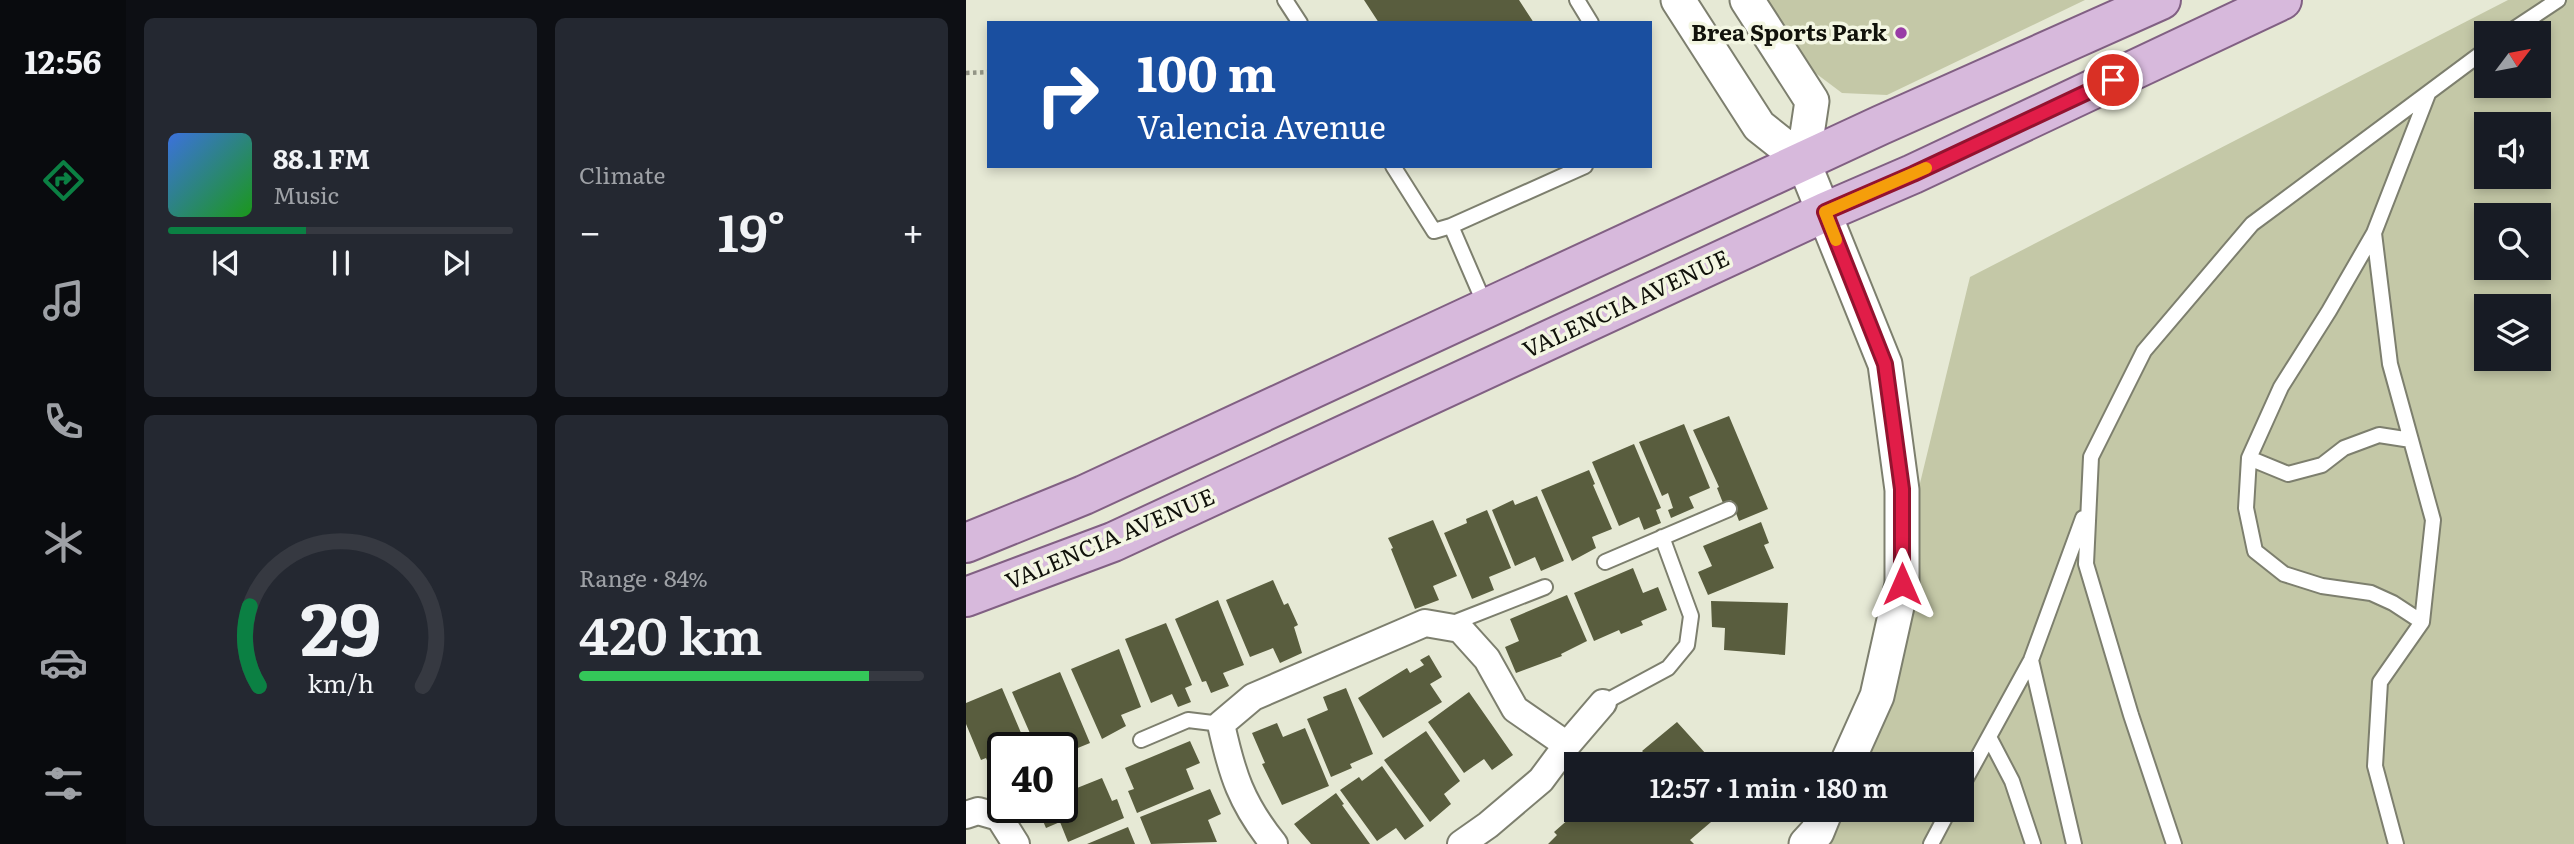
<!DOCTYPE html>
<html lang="en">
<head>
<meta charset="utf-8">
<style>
	:root { --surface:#171b24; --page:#242831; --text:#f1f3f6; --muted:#9ea1a6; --line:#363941; --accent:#0b8043 }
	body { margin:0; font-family:Literata,serif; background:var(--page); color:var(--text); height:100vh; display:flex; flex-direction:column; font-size:26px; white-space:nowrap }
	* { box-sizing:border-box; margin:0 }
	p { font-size:23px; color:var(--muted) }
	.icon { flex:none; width:38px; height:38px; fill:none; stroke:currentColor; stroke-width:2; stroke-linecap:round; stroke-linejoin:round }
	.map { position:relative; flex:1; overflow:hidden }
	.side { display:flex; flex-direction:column; gap:18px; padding:18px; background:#0d0f14; width:840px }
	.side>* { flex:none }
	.banner { position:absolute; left:21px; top:21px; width:665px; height:147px; border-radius:0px; box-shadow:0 4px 10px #0003; background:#1a4fa0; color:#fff; overflow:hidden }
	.needle { width:46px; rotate:58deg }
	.fabs { position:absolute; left:1508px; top:21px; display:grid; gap:14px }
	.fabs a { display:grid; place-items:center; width:77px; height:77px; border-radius:0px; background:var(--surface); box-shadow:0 4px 10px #0003; font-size:35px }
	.speed { position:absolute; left:21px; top:732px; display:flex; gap:14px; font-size:35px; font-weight:700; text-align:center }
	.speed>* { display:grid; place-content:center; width:91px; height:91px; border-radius:50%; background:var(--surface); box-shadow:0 4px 10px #0003; line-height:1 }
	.speed .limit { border:4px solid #111; border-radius:10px; background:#fff; color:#111 }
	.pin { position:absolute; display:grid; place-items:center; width:60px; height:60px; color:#fff; margin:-30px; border:4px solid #fff; border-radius:50%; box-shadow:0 2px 7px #0007 }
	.me { position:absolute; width:77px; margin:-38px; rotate:0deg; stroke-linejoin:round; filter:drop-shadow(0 0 5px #0008) }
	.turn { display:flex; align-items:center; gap:24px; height:147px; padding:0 35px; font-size:32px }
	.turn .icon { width:91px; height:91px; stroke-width:2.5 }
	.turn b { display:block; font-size:49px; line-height:60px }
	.big { font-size:52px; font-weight:600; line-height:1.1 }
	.side .widget { flex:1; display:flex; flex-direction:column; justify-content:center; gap:10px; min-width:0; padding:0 24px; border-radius:10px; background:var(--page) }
	.side .dial { align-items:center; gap:0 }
	.dial svg { height:182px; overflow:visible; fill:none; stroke:var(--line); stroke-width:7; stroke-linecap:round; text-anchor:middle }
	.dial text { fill:var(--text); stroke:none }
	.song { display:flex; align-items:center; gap:21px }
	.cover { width:84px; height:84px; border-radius:10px; background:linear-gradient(135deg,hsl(220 70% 55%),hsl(120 70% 35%)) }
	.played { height:7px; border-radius:4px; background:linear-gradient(90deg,var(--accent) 40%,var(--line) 40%) }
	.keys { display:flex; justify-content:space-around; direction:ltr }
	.heat { display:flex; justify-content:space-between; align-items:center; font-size:38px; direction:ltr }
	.charge { height:10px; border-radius:5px; background:linear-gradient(90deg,#34c759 84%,var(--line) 0) }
	.side .tiles { flex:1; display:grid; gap:18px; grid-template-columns:repeat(2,1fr) }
	.trip { position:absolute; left:598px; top:752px; width:410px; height:70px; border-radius:0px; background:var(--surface); box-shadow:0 4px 10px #0003; font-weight:600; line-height:70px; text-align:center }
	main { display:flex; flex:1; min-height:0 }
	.tab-bar { display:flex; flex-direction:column; width:126px; justify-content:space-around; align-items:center; background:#090b0e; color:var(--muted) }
	.tab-bar .icon { width:49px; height:49px }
	.tab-bar .current { color:var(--accent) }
	.tab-bar b { font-size:32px; color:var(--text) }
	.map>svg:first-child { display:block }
	.green { fill:#c4c8a7; fill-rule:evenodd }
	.building { fill:#595d3e }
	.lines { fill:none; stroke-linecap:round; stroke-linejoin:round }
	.service-casing { stroke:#7d7f6e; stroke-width:18 }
	.minor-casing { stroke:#7d7f6e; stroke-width:30 }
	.tertiary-casing { stroke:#7d7f6e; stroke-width:37 }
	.primary-casing { stroke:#816083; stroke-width:42 }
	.path { stroke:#939586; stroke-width:4.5; stroke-dasharray:3.5 3.5; stroke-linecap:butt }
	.service { stroke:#fff; stroke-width:14 }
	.minor { stroke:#fff; stroke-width:26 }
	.tertiary { stroke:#fff; stroke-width:33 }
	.primary { stroke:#d7b9dc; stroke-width:38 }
	.route-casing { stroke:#92132f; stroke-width:18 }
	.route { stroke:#e11d48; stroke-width:12 }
	.slow { stroke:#f59e0b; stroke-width:12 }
	.poi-dot { fill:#993ca6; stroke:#f3f6e2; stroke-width:2.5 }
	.labels { text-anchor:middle; stroke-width:7; stroke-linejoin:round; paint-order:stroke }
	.poi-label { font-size:23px; font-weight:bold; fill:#11120b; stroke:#f3f6e2; text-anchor:end }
	.street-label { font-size:23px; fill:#11120b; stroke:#f3f6e2 }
</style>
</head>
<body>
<main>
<nav class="tab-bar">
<b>12:56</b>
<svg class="icon current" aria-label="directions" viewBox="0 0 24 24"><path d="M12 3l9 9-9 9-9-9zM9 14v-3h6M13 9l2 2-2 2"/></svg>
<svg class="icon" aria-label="music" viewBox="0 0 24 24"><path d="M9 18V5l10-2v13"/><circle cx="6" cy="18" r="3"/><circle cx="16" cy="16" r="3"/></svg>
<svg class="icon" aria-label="phone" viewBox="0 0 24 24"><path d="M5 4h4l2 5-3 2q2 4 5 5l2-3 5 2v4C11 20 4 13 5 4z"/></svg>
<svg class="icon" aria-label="climate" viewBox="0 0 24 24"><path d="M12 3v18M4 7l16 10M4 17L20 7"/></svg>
<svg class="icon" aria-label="car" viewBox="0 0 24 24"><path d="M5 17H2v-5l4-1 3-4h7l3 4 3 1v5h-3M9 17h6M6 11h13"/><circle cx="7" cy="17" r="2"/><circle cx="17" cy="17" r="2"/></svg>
<svg class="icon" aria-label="filters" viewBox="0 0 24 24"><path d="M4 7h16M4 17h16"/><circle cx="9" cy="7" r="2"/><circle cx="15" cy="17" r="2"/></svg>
</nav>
<section class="side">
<div class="tiles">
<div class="widget">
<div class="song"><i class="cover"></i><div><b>88.1 FM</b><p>Music</p></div></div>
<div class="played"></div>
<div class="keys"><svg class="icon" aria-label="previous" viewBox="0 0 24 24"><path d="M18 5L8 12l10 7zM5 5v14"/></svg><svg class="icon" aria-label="pause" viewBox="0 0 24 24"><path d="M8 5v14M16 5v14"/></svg><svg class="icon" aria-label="next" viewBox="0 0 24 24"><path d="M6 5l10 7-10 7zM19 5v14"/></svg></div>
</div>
<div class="widget"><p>Climate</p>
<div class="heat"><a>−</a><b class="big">19°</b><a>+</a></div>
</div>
<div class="widget dial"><svg viewBox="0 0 100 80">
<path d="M14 69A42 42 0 1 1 86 69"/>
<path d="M14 69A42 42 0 0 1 10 34" stroke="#0b8043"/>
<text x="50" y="56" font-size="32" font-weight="700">29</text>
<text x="50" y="72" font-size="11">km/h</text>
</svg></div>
<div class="widget"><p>Range · 84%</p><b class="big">420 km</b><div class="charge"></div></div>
</div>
</section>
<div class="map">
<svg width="1608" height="844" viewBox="0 0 1608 844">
	<rect width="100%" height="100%" fill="#e6e9d5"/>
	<!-- green -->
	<path class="green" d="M798,0H1119L921,95L876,93L840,66Z
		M1542,0H1608V844H836L854,810H996V765H878L892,739L1004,277ZM1521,33H1573V86H1521ZM1521,124H1573V177H1521ZM1521,215H1573V268H1521ZM1521,306H1573V359H1521Z"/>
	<!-- building -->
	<path class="building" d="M398,0H553L568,23H413Z
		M763,416L802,509L773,521L765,500L757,503L751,488L753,487L727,430Z
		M718,424L744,488L723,497L728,508L705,518L702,510L707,508L702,493L696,496L673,442Z
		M668,444L695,508L690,510L695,523L678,530L673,517L653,526L626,462Z
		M623,470L629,484L627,485L646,529L626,537L630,548L606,561L575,490Z
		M571,496L598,561L575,571L569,557L549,566L526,510L547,500L549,505Z
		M521,510L545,568L523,577L528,590L506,599L478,533L501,523L500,519Z
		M467,520L491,576L467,586L473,600L449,609L425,549L427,548L422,538Z
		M795,522L803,543L798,545L808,568L742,595L732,572L746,566L737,546Z
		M667,568L677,593L692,587L701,610L675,621L677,625L655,634L653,630L628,641L608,593Z
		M307,580L318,605L322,603L332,625L328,627L336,653L314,663L307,648L284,657L260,600Z
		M601,595L621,641L595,654L596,656L550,673L539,647L553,641L544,619Z
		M252,600L278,665L257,673L263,686L245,693L240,681L236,682L209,619Z
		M745,601L822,603L819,655L758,650L759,628L746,627Z
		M200,623L226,685L219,688L225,702L212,707L206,694L185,703L159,639Z
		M153,649L175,707L155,715L160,726L136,739L105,669Z
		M463,655L476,677L464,684L476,702L417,738L392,698L441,668L444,673L458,665L454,660Z
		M94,672L124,743L97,754L92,741L70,747L46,692Z
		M36,688L61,747H37V778L25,783L21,774L26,772L20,758L15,760L0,724V703Z
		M380,688L407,754L384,764L386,768L365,777L341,719L362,710L357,697Z
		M503,692L547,755L526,770L518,759L498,773L462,722Z
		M711,722L750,765H666L678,753L676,751Z
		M311,723L317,737L339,728L363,786L316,805L296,764L299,763L286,733Z
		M460,731L494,781L478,794L485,804L464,822L418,760Z
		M224,741L234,763L220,769L228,789L171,813L162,791L168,789L159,768Z
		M416,766L458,826L439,840L430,828L411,841L374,790L393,777L396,781Z
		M136,778L146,801L151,799L158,818L102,842L94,822L80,828L71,807H96V794Z
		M244,789L255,814L242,820L251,842L185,844L174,817Z
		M370,793L378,804L376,805L404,844H345L328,824Z
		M613,810L616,812L759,810L724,840L728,844H582L591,835L588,832Z
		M162,827L169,844H121Z"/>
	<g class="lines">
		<defs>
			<path id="service" d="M319,0L334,23
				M611,0L625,23
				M1542,33L1592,0
				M427,166L468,231L485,226L520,307
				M485,226L619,166
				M1408,233L1363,311L1315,387L1283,458L1280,508L1289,551L1318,574L1356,586L1405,593L1427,603L1456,622
				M1283,458L1322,474L1356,465L1378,448L1413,435L1445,440
				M639,562L763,509
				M482,625L579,587
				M1065,660L1108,844
				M637,703L702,668L721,645L725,616L696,537
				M1023,737L1046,781L1067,844
				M175,740L222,720L255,724
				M96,775L102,773
				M996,786L1065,660L1117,518
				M965,844L983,810
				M1208,844L1165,715L1120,564L1125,457L1178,351L1286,224L1521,49
				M1430,844L1409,766L1414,682L1456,622L1467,520L1424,364L1408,233L1462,94"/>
			<path id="minor" d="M0,815L12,811L33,817L50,844
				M308,844C275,803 266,774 255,724L287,697L459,623L494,629L521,659L549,709L601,745
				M495,844L522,825L575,780L601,745L637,703"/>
			<path id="tertiary" d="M712,0L793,126L837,161L919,364L936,490V584L911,696L880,765
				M781,0L846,101L837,161
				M840,844L851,832L860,810"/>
			<path id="primary" d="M0,543L118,495L915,125L1195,0
				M0,597L147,542L859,212L947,174L1316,0"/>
		</defs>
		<!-- service casing -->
		<use href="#service" class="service-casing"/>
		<!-- minor casing -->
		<use href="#minor" class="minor-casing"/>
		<!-- tertiary casing -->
		<use href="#tertiary" class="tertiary-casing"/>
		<!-- primary casing -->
		<use href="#primary" class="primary-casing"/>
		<!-- path -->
		<path class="path" d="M0,73L23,72"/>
		<!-- service -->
		<use href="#service" class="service"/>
		<!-- minor -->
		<use href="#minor" class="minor"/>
		<!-- tertiary -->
		<use href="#tertiary" class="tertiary"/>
		<!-- primary -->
		<use href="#primary" class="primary"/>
	</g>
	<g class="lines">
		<defs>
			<path id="route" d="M936,584V489L919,364L859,212L947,174L1147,80"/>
		</defs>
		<!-- route casing -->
		<use href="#route" class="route-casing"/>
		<!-- route -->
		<use href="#route" class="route"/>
		<!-- slow -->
		<path class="slow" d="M870,240L859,212L960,168"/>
	</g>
	<!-- markers -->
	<circle class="poi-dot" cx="935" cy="33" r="7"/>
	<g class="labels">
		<!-- poi labels -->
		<g class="poi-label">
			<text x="921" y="41">Brea Sports Park</text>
		</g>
		<!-- street labels -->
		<g class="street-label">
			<text transform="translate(660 304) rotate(-25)" y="8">VALENCIA AVENUE</text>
			<text transform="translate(144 539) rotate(-23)" y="8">VALENCIA AVENUE</text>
		</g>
	</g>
</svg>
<div class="fabs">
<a><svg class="needle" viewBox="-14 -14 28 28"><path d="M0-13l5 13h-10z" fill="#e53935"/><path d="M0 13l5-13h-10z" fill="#9ea1a6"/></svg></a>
<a><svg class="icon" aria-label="sound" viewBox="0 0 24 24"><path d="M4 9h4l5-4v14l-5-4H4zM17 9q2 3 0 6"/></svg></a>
<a><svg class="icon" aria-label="search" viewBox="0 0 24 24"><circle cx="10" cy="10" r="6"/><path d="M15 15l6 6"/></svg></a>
<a><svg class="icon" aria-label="layers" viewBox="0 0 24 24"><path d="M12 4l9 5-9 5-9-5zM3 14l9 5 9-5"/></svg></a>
</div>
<div class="speed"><div class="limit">40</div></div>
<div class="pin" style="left:1147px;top:80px;background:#d93025"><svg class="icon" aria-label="arrive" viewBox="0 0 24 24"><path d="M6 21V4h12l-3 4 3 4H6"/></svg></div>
<svg class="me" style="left:936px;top:584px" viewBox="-20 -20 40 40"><path d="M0-17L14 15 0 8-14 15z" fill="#e11d48" stroke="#fff" stroke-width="4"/></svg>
<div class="trip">12:57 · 1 min · 180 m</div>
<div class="banner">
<div class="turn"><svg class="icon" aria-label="right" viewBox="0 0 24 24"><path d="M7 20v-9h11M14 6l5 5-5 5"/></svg><div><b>100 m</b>Valencia Avenue</div></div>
</div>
</div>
</main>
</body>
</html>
